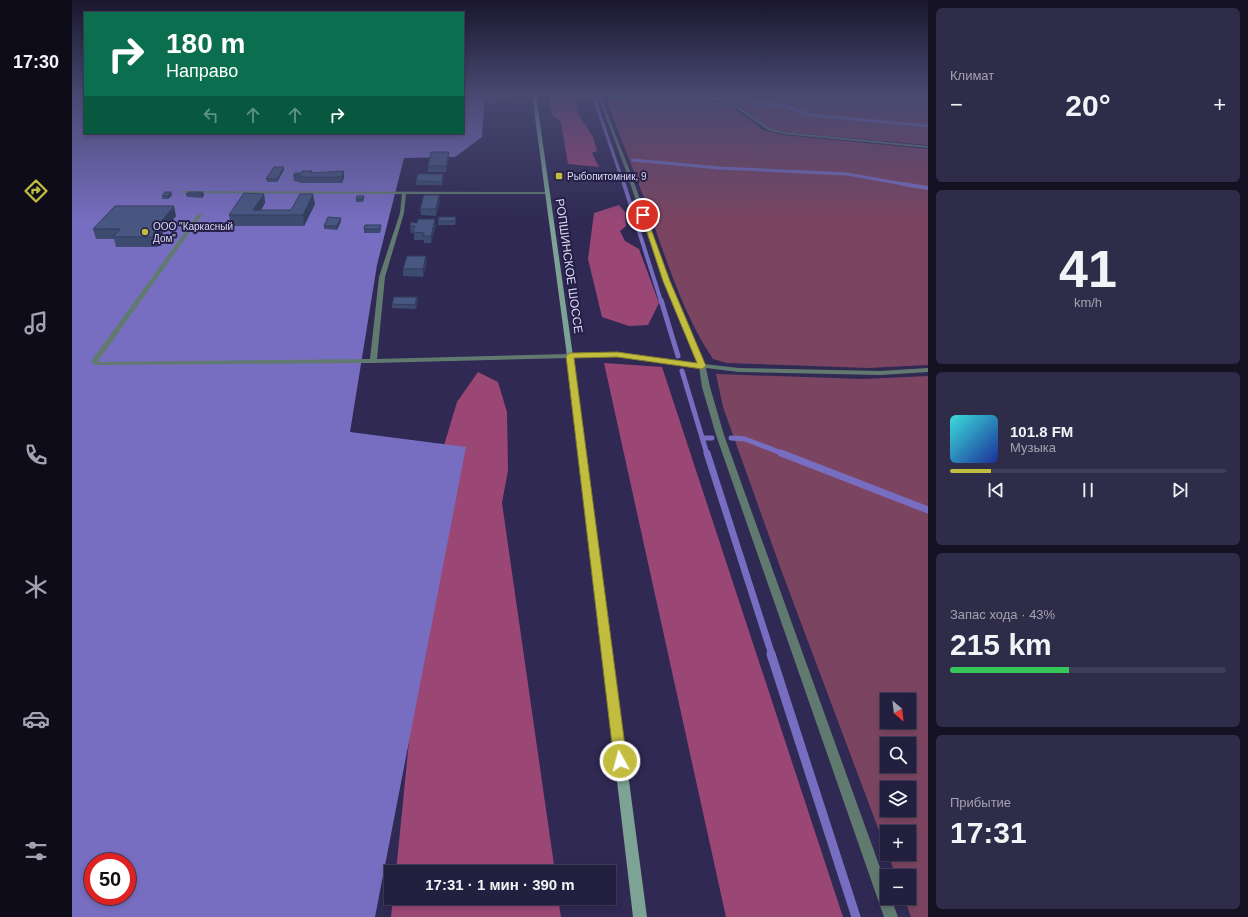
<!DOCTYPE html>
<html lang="ru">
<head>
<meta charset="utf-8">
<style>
	:root { --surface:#231f3e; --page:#2f2c49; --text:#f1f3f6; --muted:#a3a2b0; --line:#403d58; --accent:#c2bd3f }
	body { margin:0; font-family:Arial,sans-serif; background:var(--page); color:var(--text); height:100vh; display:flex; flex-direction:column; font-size:15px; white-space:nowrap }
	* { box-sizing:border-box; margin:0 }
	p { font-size:13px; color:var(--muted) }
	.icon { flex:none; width:22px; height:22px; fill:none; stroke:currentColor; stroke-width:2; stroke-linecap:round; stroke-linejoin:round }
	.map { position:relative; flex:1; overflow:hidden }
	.details { display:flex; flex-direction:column; gap:8px; padding:8px; background:#131122; width:320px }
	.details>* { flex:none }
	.guide { position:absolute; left:12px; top:12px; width:380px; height:122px; border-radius:0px; box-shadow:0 2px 6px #0003,0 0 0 1px var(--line); background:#0b6e4f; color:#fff; overflow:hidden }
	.needle { width:26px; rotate:152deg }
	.tools { position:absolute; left:808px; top:693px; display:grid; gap:8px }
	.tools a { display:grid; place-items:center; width:36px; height:36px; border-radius:0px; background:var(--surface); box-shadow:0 2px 6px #0003,0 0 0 1px var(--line); font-size:20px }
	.speed { position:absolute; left:12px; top:853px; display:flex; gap:8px; font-size:20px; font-weight:700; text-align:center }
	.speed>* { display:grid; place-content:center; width:52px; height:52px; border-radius:50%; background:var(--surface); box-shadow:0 2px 6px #0003,0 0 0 1px var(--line); line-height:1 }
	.speed .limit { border:6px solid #d22; background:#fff; color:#111 }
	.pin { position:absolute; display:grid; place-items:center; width:34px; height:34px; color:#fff; margin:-17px; border:2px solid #fff; border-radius:50%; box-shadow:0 1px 4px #0007 }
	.me { position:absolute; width:44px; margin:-22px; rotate:353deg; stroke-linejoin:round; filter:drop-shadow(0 0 3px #0008) }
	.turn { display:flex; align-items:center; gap:14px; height:84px; padding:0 16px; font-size:18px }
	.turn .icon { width:52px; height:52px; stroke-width:2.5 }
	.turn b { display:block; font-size:28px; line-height:34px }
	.lanes { display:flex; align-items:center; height:38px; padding:0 16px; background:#0003; justify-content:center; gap:20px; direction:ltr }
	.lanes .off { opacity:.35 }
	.big { font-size:30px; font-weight:600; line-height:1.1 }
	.details .tile { flex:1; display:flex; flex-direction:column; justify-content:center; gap:6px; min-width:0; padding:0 14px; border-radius:6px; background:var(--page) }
	.details .dial { align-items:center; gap:0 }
	.dial b { font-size:52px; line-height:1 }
	.song { display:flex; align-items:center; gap:12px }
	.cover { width:48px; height:48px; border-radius:6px; background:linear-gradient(135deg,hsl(180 70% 55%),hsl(230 70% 35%)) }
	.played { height:4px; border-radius:2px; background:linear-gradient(90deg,var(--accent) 15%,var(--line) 15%) }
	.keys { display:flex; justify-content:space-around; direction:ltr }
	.heat { display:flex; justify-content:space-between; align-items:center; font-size:22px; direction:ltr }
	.charge { height:6px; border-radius:3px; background:linear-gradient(90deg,#34c759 43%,var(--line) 0) }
	.trip { position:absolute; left:312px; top:865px; width:232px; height:40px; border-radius:0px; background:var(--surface); box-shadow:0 2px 6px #0003,0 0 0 1px var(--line); font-weight:600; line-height:40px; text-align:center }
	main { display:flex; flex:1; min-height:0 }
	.menu { display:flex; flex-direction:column; width:72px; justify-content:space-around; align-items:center; background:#0e0c19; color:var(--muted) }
	.menu .icon { width:28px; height:28px }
	.menu .active { color:var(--accent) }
	.menu b { font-size:18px; color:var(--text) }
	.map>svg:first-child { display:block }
	.green { fill:#7b4562; fill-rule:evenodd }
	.forest { fill:#9b4776 }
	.water { fill:#786ec1; fill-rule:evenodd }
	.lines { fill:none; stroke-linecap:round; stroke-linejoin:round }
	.stream-far4 { stroke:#786ec1; stroke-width:3 }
	.stream-far3 { stroke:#786ec1; stroke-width:4 }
	.stream-far2 { stroke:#786ec1; stroke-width:5 }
	.stream-far1 { stroke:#786ec1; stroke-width:7 }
	.stream { stroke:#786ec1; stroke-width:9 }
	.service { fill:#617a6f; fill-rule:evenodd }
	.minor { fill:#617a6f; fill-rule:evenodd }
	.secondary { fill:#7ca393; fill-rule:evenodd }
	.wall { fill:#3d4b70 }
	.shaded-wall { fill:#323d5b }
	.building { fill:#475782; stroke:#323d5b }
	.route { fill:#c2bd3f; stroke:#7e7b29 }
	.poi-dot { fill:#c2bd3f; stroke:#251f47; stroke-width:1.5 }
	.labels { text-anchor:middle; stroke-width:4; stroke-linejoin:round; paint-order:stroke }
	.far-poi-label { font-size:10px; fill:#dcdbf5; stroke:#251f47; text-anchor:start }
	.street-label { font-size:12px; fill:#dcdbf5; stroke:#251f47 }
</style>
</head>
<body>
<main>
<nav class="menu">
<b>17:30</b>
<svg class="icon active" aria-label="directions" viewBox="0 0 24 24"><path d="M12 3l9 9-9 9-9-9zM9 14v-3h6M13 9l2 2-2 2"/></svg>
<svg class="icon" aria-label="music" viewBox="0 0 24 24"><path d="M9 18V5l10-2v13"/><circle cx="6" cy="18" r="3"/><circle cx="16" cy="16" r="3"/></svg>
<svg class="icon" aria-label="phone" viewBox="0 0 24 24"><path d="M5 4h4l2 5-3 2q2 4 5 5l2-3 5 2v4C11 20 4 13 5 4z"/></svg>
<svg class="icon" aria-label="climate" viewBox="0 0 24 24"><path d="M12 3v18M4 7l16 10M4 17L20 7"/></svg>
<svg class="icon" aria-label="car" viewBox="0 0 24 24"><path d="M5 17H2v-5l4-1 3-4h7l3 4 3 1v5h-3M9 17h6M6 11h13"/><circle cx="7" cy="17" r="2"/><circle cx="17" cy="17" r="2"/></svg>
<svg class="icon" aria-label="filters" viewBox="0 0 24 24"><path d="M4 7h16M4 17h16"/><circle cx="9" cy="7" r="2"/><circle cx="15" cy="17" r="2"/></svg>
</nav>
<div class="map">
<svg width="856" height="917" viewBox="0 0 856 917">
	<rect width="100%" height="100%" fill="#2f2953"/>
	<!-- green -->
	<path class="green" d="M543,95H856V145L712,132L699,128L663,103L647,101Z
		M542,100L646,104L660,107L691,130L711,135L856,149V365L796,368L655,363L641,359C609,312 592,251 572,198C560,165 546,134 536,101Z
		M644,374L791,379L856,376V917H839L832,898H837V876H824L816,854H837V832H815V852L711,575L651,407ZM815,700H837V722H815ZM815,744H837V766H815ZM815,788H837V810H815Z"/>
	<!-- forest -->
	<path class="forest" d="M413,95H441L421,103H413Z
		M477,95H516L517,100H504L505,112L521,137L525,151L520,153L527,167L496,164L489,122L480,115Z
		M547,205L553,212L554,226L548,231L553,241L567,249L587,303L576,325L557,326L530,317L516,259L522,213Z
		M532,363L590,367L771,917H654Z
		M406,372L426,382L435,412L436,470L430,503L483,872H324L359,520L367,462L385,402Z
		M321,898H486L489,917H319Z"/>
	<!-- water -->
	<path class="water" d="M0,95H13V133H391V95H413L410,137L383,157L332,158L305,265L278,432L394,447L303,917H0ZM21,862H55V896H21Z"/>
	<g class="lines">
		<!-- stream-far4 -->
		<path class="stream-far4" d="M521,95L552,185
			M685,104L711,105L737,115L856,126
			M561,160L647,168L775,174L837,185"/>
		<!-- stream-far3 -->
		<path class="stream-far3" d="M552,184L589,301
			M831,184L856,188"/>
		<!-- stream-far2 -->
		<path class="stream-far2" d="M589,300L606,356
			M610,371L635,454
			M630,438H640
			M659,438L673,439L712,454"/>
		<!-- stream-far1 -->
		<path class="stream-far1" d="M635,453L700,655
			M709,453L856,510"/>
		<!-- stream -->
		<path class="stream" d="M699,654L784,917"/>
		<!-- service -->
		<path class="service" d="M526,96L657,103L665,105L698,128L711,132L856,146V148L711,134L696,130L663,107L657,105L529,98L558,171L597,281L632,364L667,368L808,371L856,368V372L808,375L667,372L634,368L638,387L652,435L815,887V898H819L826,917H812L644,435L630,387L627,367L545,357L498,358L495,356L498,354L545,353L625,363L591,281L554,171Z"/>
		<!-- minor -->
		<path class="minor" d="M109,191L477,192V193L475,194H334L332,213L313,277L305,359L498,354L501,356L498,358L301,363L23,365L19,361L20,360L126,214H128L130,215L26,361L27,362L298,359L307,277L328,213L330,194L111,193H109Z"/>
		<!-- secondary -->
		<path class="secondary" d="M460,95H464L501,356L575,917H561L495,356Z"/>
	</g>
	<!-- wall -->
	<path class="wall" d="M377,152V158L374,172H356V166Z
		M212,170L205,182H195L194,179Z
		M229,173H240L272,178L270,183H228L227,182L222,181L221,175Z
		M371,174L370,185H344V181Z
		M99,192L100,195L96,199H90V196Z
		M131,192L132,195L130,198L115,197L114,194Z
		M192,194L193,203L189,210H219L243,204L232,226H159L157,215Z
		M292,196V200L291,202H284V199Z
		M368,201L364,216L349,215L348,209Z
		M104,216L90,234L91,239L85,247H44L42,239H24L21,229Z
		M269,218V221L265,230L252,229V226Z
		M366,221H384L383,225H366Z
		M309,225V229L308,233H292V229Z
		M338,226H364L359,243H352V240H342V233H339Z
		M355,263L351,277L331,276V269Z
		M345,297L346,301L344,309L320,308V304Z"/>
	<!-- shaded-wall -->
	<path class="shaded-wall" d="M377,152V158L374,172V166Z
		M212,167V170L205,182V179Z
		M272,171V178L270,183L269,177Z
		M99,192L100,195L96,199V196Z
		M131,192L132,195L130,198L129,194Z
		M192,194L193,203L186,215L181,210Z
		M241,194L243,204L232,226L231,215Z
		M367,195L368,201L364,216V209Z
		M102,206L104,216L90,234L91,239L85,247L82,237L83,229Z
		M269,218V221L265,230V226Z
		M363,219L364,226L359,243V236Z
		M354,256L355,263L351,277V269Z
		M345,297L346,301L344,309L343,305Z"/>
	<!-- building -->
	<path class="building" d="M359,152H377L374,166H356Z
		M202,167H212L205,179H194Z
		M230,171H240L239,173L272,171L269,177H227L228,175H221L223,173H229Z
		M346,174H371L370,182L344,181Z
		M93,192H99L96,196H90Z
		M117,192H131L129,194H114Z
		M172,193L192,194L181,210H219L228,194H241L231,215H157Z
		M352,195H367L364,209H348Z
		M285,196H292L291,199H284Z
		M43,206H102L83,229H89L82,237H41L48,229H21Z
		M256,217L269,218L265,226H252Z
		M367,217H384L383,221H366Z
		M346,219H363L359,236H351L352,233L341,232L343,226H338L339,222L345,223Z
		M293,225H309L308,229H292Z
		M335,256H354L351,269H331Z
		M322,297H345L343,305L320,304Z"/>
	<!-- sky -->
	<linearGradient id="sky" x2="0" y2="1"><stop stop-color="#1a172e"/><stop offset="0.42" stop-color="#474971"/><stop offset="1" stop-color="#474971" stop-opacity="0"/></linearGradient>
	<rect width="856" height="224" fill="url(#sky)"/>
	<!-- route -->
	<path class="route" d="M569,214L574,215L598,281L634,366L630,369L545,357L502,358L555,761L553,765L548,767L544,765L542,761L494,356L498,353L545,352L625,363L591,281Z"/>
	<!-- markers -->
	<g class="poi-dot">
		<rect x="483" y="172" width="8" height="8" rx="2"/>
		<circle cx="73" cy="232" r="4"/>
	</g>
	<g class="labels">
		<!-- far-poi labels -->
		<g class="far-poi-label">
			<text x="495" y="180">Рыбопитомник, 9</text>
			<text x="81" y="230">ООО "Каркасный<tspan x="81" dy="12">Дом"</tspan></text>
		</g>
		<!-- street labels -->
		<g class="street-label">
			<text transform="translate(497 266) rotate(82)" y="4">РОПШИНСКОЕ ШОССЕ</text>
		</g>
	</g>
</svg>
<div class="tools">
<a><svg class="needle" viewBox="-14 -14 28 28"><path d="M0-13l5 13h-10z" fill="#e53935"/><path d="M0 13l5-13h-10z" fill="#a3a2b0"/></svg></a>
<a><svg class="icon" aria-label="search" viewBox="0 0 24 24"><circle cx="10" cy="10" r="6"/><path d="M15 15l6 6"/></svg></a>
<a><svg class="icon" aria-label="layers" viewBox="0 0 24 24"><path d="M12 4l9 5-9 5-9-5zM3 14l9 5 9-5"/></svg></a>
<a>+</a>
<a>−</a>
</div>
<div class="speed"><div class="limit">50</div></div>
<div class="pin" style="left:571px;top:215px;background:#d93025"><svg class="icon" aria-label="arrive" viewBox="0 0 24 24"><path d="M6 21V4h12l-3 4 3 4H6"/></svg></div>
<svg class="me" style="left:548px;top:761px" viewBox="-20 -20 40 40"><circle r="17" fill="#c2bd3f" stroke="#fff" stroke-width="3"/><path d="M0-11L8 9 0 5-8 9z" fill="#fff"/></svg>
<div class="trip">17:31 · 1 мин · 390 m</div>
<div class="guide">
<div class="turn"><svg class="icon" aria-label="right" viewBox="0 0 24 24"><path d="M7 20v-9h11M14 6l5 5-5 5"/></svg><div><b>180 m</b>Направо</div></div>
<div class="lanes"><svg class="icon off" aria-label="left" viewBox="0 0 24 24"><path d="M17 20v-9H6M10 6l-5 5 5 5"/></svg><svg class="icon off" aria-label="ahead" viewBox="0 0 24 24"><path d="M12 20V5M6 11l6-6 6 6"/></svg><svg class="icon off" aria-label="ahead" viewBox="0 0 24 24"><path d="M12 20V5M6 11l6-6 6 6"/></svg><svg class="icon" aria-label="right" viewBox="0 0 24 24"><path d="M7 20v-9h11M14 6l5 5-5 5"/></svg></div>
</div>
</div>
<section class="details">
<div class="tile"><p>Климат</p>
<div class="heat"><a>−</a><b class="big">20°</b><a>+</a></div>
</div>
<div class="tile dial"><b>41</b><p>km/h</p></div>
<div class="tile">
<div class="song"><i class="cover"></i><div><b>101.8 FM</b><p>Музыка</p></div></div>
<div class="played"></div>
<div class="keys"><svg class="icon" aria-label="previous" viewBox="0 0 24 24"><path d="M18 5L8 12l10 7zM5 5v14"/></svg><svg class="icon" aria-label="pause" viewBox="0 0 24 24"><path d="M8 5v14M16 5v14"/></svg><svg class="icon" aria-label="next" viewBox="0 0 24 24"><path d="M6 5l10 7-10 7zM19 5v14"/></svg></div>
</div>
<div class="tile"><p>Запас хода · 43%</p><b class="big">215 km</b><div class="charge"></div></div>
<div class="tile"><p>Прибытие</p><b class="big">17:31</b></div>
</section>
</main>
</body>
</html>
